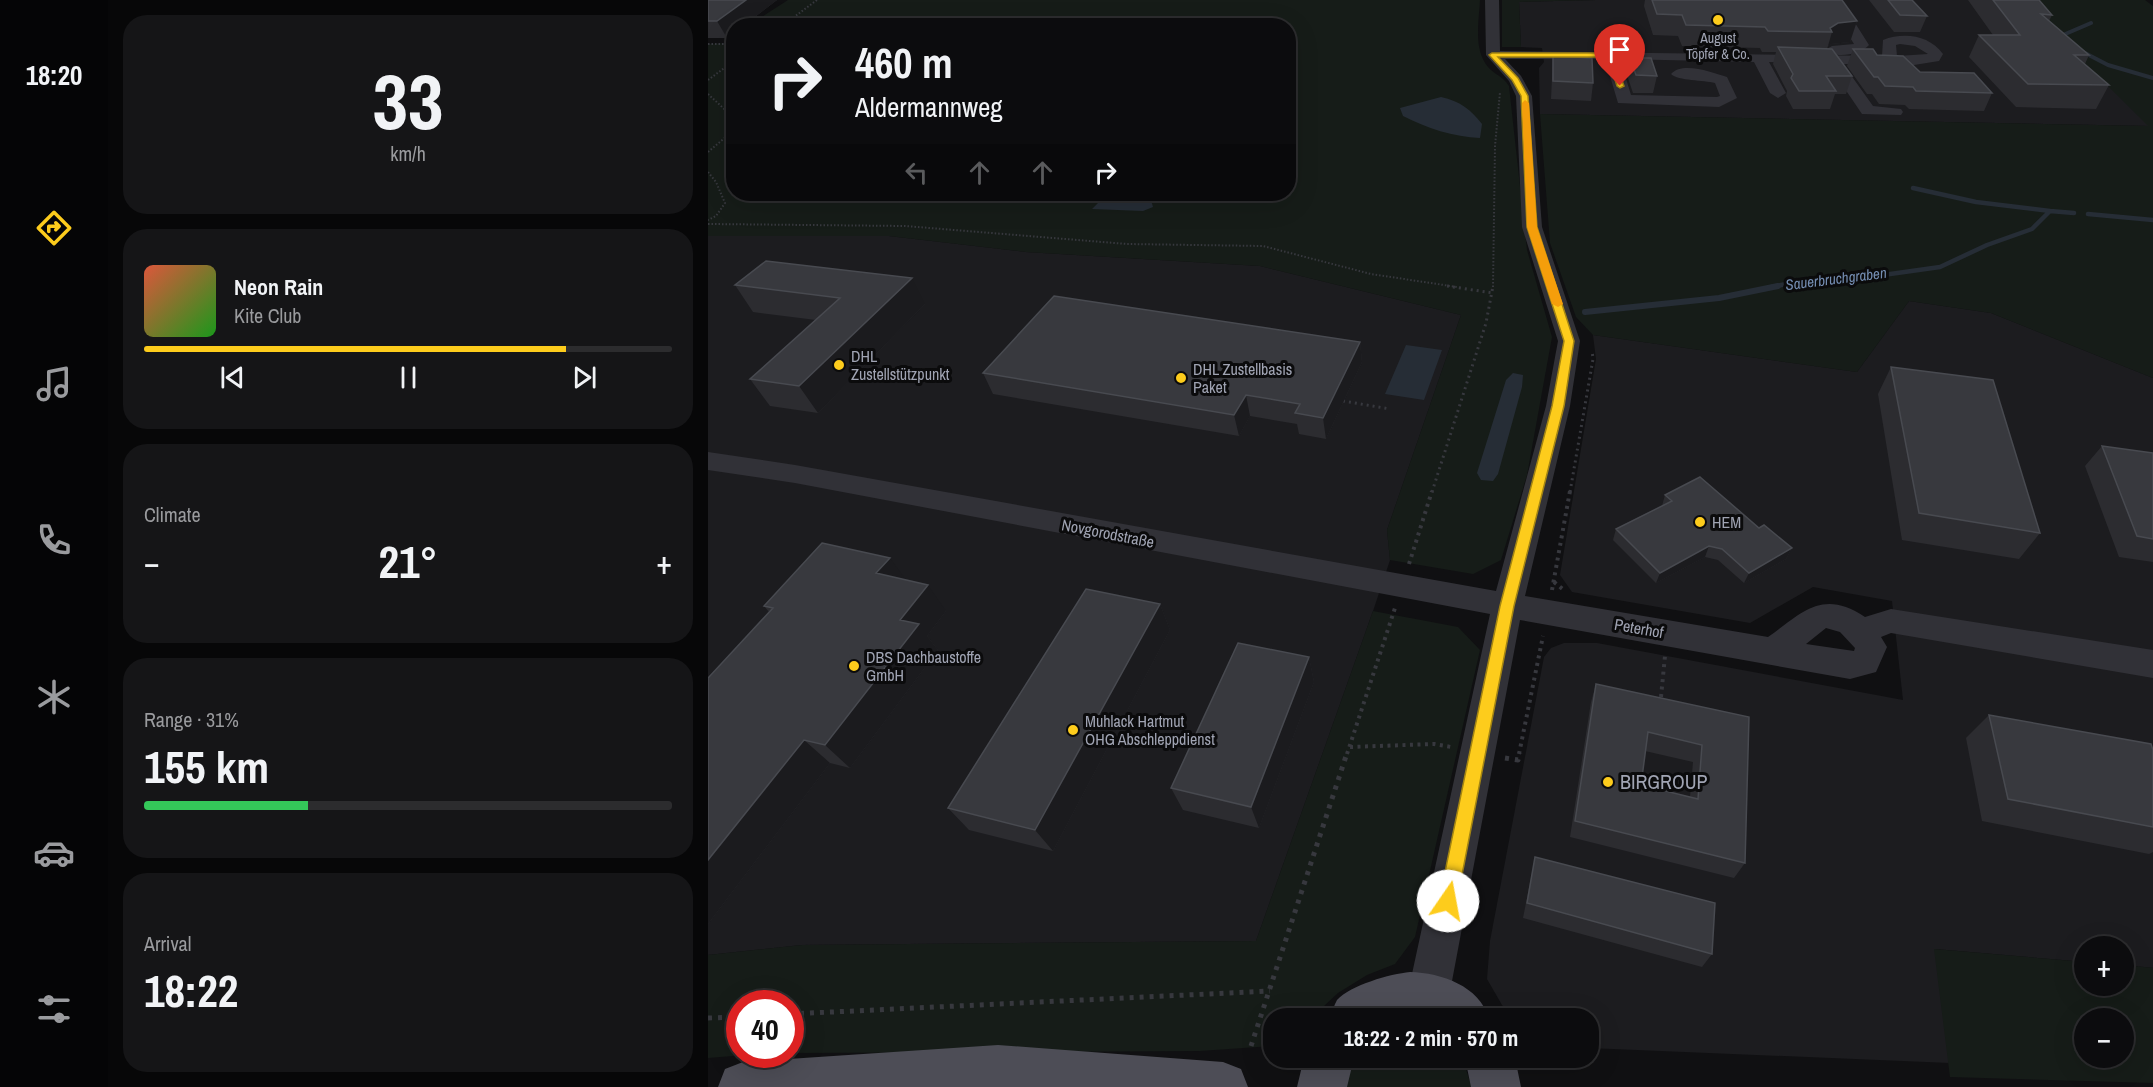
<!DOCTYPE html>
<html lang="en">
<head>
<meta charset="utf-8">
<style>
	:root { --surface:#0c0c0e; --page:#151517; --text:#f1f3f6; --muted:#9a9b9e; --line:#2c2c2e; --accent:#fdcc1c }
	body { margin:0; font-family:"Archivo Narrow",sans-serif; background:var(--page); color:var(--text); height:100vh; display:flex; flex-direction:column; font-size:22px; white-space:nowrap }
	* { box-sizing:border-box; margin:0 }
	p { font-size:20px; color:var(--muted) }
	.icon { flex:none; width:33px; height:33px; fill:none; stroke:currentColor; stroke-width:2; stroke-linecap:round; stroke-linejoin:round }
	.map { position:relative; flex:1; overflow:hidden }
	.sheet { display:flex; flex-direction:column; gap:15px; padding:15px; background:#070708; width:600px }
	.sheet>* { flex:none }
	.hud { position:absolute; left:18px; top:18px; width:570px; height:183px; border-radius:24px; box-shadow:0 6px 24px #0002,0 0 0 2px var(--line); background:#0c0c0e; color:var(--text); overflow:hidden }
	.controls { position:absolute; left:1366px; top:936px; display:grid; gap:12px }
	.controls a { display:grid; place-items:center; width:60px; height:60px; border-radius:50%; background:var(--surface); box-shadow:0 6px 24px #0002,0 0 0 2px var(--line); font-size:30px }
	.speed { position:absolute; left:18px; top:990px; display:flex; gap:12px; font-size:30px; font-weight:700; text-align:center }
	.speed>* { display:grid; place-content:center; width:78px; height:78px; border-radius:50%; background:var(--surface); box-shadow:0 6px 24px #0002,0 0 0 2px var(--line); line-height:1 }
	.speed .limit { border:9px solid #d22; background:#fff; color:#111 }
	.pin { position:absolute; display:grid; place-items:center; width:51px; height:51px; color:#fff; margin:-62px -26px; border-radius:50% 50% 50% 0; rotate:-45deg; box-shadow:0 0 6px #0007 }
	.pin .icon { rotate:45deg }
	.me { position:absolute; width:66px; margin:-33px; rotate:12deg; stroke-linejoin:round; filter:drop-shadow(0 0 4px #0008) }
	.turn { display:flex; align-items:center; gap:21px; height:126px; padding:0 30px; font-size:27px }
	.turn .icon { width:78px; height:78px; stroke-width:2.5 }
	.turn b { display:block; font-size:42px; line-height:51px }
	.lanes { display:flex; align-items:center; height:57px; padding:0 30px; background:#0003; justify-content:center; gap:30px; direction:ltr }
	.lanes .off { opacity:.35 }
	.big { font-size:45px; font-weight:700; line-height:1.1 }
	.sheet .card { flex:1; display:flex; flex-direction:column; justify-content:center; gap:9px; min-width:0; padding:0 21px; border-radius:24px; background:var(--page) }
	.sheet .dial { align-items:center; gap:0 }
	.dial b { font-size:78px; line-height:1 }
	.song { display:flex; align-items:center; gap:18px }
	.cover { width:72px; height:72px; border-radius:9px; background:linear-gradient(135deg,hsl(10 70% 55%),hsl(120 70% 35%)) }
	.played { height:6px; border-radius:3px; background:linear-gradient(90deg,var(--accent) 80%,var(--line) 80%) }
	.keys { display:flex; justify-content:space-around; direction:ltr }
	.heat { display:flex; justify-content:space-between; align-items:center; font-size:33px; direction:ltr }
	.charge { height:9px; border-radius:4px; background:linear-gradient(90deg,#34c759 31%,var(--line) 0) }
	.trip { position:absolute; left:555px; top:1008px; width:336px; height:60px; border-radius:24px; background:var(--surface); box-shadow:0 6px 24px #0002,0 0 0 2px var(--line); font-weight:700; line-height:60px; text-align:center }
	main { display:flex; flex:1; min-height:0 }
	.tab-bar { display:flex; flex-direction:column; width:108px; justify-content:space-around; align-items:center; background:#050506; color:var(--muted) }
	.tab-bar .icon { width:42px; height:42px }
	.tab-bar .active { color:var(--accent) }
	.tab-bar b { font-size:27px; color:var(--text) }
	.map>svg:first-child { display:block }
	.built { fill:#1c1c1f }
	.green { fill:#161c18; fill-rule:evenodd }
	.water { fill:#262d36 }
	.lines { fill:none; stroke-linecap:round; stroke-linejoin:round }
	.stream-far2 { stroke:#262d36; stroke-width:4 }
	.stream-far1 { stroke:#262d36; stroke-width:4.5 }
	.stream { stroke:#262d36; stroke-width:6 }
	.path-far3 { stroke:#37383e; stroke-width:2; stroke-dasharray:1.5 2; stroke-linecap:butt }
	.path-far2 { stroke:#37383e; stroke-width:3; stroke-dasharray:2 4; stroke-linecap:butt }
	.path-far1 { stroke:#37383e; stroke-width:4; stroke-dasharray:3 4.5; stroke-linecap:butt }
	.path { stroke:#37383e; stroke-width:5; stroke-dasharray:4 6; stroke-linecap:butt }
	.minor { fill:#313137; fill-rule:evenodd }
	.major { fill:#4d4d56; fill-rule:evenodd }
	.wall { fill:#2c2c30; fill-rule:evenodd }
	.shaded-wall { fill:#1b1b1e }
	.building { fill:#38393e; stroke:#484a50; stroke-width:1.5; fill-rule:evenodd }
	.route { fill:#fdcc1c; stroke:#a48512; stroke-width:1.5 }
	.slow { fill:#f59e0b }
	.poi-dot { fill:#fdcc1c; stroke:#0b0b0c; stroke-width:2 }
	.labels { text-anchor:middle; stroke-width:6; stroke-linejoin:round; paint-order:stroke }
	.far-poi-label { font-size:14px; fill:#a0a4b3; stroke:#0b0b0c }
	.far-water-label { font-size:15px; font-style:italic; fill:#748db2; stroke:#0b0b0c }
	.poi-label { font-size:16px; fill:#a0a4b3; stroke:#0b0b0c; text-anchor:start }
	.street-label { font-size:16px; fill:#a0a4b3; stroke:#0b0b0c }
	.near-poi-label { font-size:20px; fill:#a0a4b3; stroke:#0b0b0c; text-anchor:start }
</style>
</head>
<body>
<main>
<nav class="tab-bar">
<b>18:20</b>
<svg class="icon active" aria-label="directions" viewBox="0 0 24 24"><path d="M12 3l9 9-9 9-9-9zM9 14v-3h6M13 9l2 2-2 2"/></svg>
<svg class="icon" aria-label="music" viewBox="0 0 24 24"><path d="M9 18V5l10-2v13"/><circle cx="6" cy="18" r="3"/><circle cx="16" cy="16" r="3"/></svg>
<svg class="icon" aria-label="phone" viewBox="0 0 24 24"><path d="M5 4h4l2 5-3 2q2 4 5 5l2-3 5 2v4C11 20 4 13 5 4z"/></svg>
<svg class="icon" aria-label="climate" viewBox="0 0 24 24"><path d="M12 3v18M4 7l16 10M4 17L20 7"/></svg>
<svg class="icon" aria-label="car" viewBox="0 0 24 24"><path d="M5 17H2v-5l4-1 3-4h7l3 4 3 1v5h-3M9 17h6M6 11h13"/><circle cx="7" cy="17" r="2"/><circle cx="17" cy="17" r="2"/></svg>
<svg class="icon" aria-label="filters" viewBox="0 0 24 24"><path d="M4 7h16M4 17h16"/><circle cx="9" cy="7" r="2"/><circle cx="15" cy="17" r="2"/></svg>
</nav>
<section class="sheet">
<div class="card dial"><b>33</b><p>km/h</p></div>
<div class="card">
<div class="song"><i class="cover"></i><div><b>Neon Rain</b><p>Kite Club</p></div></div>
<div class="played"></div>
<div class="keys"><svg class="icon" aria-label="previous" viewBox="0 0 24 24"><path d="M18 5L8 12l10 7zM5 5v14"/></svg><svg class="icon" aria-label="pause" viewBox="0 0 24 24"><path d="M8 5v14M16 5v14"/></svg><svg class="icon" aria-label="next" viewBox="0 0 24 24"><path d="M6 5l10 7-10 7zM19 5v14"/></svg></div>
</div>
<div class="card"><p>Climate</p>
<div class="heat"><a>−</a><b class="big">21°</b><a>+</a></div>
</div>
<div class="card"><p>Range · 31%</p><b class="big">155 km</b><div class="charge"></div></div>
<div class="card"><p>Arrival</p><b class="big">18:22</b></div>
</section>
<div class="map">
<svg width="1445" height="1087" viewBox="0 0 1445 1087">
	<rect width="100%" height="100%" fill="#101012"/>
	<!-- built -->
	<path class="built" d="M888,0H1314L1441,126L832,114L831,68L836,62L834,48L813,47L811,2Z
		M0,236H181L318,252L552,266L753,315L679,530L682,560L665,611L548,941L94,945L0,955Z
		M1201,301L1283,313L1445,378V968L1416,965V946H1377V962L1227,949L1242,1063L881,1048L880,1018H807L794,1005L779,979L782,941L836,657L843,648L856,643H889L1195,700L1184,601L1105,587L1042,623L864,592L852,575L888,359L885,335L1149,372Z"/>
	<!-- green -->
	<path class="green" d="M80,0H772C771,21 765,49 780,67C787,75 795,76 801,86L819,250L844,337L819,475L793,560L765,574L682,560L679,530L753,315L552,266L318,252L181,236H0V44L16,43L25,36L26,194H580V26L41,25Z
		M794,0H888L811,2L813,47H794Z
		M1314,0H1437L1445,6V378L1283,313L1201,301L1149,372L885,335L868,317L842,243L832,114L1440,126Z
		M665,611L750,627L772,650L707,937L687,964L659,975L630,993L603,1018H566L565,1046L492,1051L83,1053L82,1004H32V1054L37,1055L0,1058V955L94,945L548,941Z
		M1226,949L1377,962V986H1416V965L1445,968V1083L1242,1077ZM1377,1018H1416V1058H1377Z
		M638,1058H754L764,1087H630Z"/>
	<!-- water -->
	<path class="water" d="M733,97C752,101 763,110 774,124L772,138C746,137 718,128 695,116L692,108Z
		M439,198L443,200L445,207L435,211L384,209L390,203Z
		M698,345L734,350L716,400L677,394Z
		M805,373L815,375L814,387L790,474L785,481L773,480L769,473L798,380Z"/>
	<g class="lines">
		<!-- stream-far2 -->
		<path class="stream-far2" d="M1359,40L1355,35L1383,23
			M1375,52L1400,65L1445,78"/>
		<!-- stream-far1 -->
		<path class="stream-far1" d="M1205,188L1268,202L1342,211
			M1380,214L1445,220
			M1063,287L1094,281L1168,276L1232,267L1279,245L1324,229L1342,211L1366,213"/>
		<!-- stream -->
		<path class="stream" d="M877,312L1011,298L1070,286"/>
		<!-- path-far3 -->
		<path class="path-far3" d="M74,26L109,0
			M0,44H26
			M0,80L26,61
			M0,94L26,118
			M0,152L26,130
			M0,172L8,182L17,203L8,216L0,220
			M0,224L197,226L419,244L555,246L663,274L749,287
			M785,287L787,146L792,92"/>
		<!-- path-far2 -->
		<path class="path-far2" d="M739,286L785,293
			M635,401L682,409
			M724,492L778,323L785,286
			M862,492L885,359L884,350"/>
		<!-- path-far1 -->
		<path class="path-far1" d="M701,564L724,491
			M846,582L857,591
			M844,590L862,491
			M953,697L957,656
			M642,747L726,744L743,747
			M639,754L687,608
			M811,754L835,636"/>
		<!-- path -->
		<path class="path" d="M797,758L810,760L812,753
			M82,1014L562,991
			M0,1018L32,1017
			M543,1046L639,753"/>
		<!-- minor -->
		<path class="minor" d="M777,0H791L792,51L1174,56L1175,40C1196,32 1221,35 1235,54L1231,61L1206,65L1135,64L1165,106L1193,109L1195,112L1193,115L1154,114L1120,64L1061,62L1078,93L1070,98L1062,93L1046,62L912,59L923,95L1009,97L1012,96L1007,83C996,80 970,81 963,74C975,61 1005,73 1019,77L1029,98L1011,107L910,103L897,59H797L813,76L824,96L834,227L872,341L862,406L817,596L1060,637C1094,613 1114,588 1157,617L1183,609L1445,650V678L1183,633L1173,637L1179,647L1168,672L1142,679L812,620L741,997L735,1012L720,1018L705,1012L699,997L782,614L87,483L0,470V452L87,465L788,591L838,406L850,341L814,227L808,96L801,81L778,55ZM1192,44L1207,46L1220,54L1189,56L1188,45ZM1118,628L1132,632L1147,648L1146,651L1098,644Z
			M1130,3L1135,4L1161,45C1152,55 1127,59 1117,50L1124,46L1146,44L1123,7Z"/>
		<!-- major -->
		<path class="major" d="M702,972C734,973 771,986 781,1018H622C624,1013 626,1005 629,1000C643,985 682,974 702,972Z
			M290,1045L515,1062L533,1069L540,1087H10L17,1069L35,1062Z
			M596,1058H646L639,1087H589Z
			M757,1058H807L813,1087H763Z"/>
	</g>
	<!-- wall -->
	<path class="wall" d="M0,0H69L35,26H26V33L19,38H0Z
		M937,0H1134L1149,21L1142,42L1123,44L1120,46L1119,49L1144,76L1138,94H1127L1122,109H1085L1078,96L1079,91L1065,64L1068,52H1054L1052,48L974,46L970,36L945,35L936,6Z
		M1161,0H1204L1219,16L1212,32H1186Z
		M1260,0H1331L1344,15L1341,21L1381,55L1377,64L1401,85L1388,109L1308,107L1261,57L1271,35H1285Z
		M1145,49L1169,55L1212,72L1284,93L1276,111L1201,109L1197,105L1171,104L1164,94H1159L1139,66Z
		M845,56L885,83L883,101L843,99Z
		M922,58L949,76L945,93H925L919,75Z
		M27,285L217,304L110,413L62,406L42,379L108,320L45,312Z
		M652,342L654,362L618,439L591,434L589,424L542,416L531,436L285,394L275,373Z
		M1183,367L1332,533L1311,559L1194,540L1170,394Z
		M1394,446L1445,453V562L1411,557L1377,466Z
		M957,495L1051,528L1084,548L1078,559L1036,583L1010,560L997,557L948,583L905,540L908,529L954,506Z
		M198,580L238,611L219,636L230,650L142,768L122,763L0,924L61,612L56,606Z
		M452,604L462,630L345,851L261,830L240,808Z
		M601,657L606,682L551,828L475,810L463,788Z
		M888,684L1041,717L1037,863L1026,878L862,837L883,702ZM937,751L985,762L982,797L933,785Z
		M1281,715L1445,750V852L1441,854L1274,821L1258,738Z
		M827,857L1004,954L994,967L815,918Z"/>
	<!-- shaded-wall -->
	<path class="shaded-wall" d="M38,0H69L35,26H26V33L19,38L9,21Z
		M1149,21L1142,42L1123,44L1120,46L1124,32L1122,28L1130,23Z
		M204,278L217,304L110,413L91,386Z
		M652,342L654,362L618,439L615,418Z
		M538,395L542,416L531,436L526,415Z
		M1001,546L997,557L948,583L952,573Z
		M1084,548L1078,559L1036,583L1041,573Z
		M182,558L201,584L168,573Z
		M220,585L238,611L219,636L230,650L142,768L117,745L192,620Z
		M452,604L462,630L345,851L327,830Z
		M601,657L606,682L551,828L543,807Z
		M96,740L122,763L0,924V860Z"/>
	<!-- building -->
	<path class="building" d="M0,0H38L9,21H0Z
		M944,0H1134L1149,21L1130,23L1122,28L1124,32L1060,31L1057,27L978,25L974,15L949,14Z
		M1180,0H1204L1219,16L1192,15Z
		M1285,0H1331L1344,15L1333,14L1381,55H1366L1401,85L1320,84L1271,35H1312Z
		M1070,47L1124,49L1144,76H1118L1128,91H1091L1083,78L1085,74Z
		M1145,49H1165L1169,55L1195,56L1212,72L1266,73L1284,93L1208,91L1205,87L1177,86L1170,77H1166Z
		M845,56L884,58L885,83L845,81Z
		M922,58H943L949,76L928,75Z
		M58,261L204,278L91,386L42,379L132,298L27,285Z
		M346,296L652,342L615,418L587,413L592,404L538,395L526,415L275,373Z
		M1183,367L1285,380L1332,533L1211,513Z
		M1394,446L1445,453V539L1429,536Z
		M992,477L1051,528L1056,525L1084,548L1041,573L1014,549L1001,546L952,573L908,529L964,501L957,495Z
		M114,543L182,558L168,573L220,585L192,620L211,624L117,745L96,740L0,860V678L65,608L56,606Z
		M378,589L452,604L327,830L240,808Z
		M530,643L601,657L543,807L463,788Z
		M888,684L1041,717L1037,863L867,821ZM940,732L994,745L990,799L933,785Z
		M1281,715L1443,744L1445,750V827L1300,799Z
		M827,857L1007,903L1004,954L819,903Z"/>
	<!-- route -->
	<path class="route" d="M784,53H905L916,86L912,88L909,86L900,57H790L810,78L820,96L829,227L866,341L856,406L806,606L749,901L747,908L740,910L733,908L731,901L792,606L844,406L856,341L819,227L813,96L804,80L781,55Z"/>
	<!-- slow -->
	<path class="slow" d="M817,100L821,103L829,227L855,304L850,307L844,304L819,227L814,103Z"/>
	<!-- markers -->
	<g class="poi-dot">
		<circle cx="1010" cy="20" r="6"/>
		<circle cx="131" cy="365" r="6"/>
		<circle cx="473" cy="378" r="6"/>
		<circle cx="992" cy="522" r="6"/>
		<circle cx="146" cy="666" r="6"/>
		<circle cx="365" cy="730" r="6"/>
		<circle cx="900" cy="782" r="6"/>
	</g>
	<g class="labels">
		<!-- far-poi labels -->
		<g class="far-poi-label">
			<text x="1010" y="43">August<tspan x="1010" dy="16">Töpfer &amp; Co.</tspan></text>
		</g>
		<!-- far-water labels -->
		<g class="far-water-label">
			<text transform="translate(1128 279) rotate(-7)" y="5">Sauerbruchgraben</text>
		</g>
		<!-- poi labels -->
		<g class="poi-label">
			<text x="143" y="362">DHL<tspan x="143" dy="18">Zustellstützpunkt</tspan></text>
			<text x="485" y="375">DHL Zustellbasis<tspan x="485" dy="18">Paket</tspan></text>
			<text x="1004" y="528">HEM</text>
			<text x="158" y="663">DBS Dachbaustoffe<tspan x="158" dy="18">GmbH</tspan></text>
			<text x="377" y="727">Muhlack Hartmut<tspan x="377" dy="18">OHG Abschleppdienst</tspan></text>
		</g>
		<!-- street labels -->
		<g class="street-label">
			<text transform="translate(400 533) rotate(11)" y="6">Novgorodstraße</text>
			<text transform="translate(931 628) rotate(10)" y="6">Peterhof</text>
		</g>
		<!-- near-poi labels -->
		<g class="near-poi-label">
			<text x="912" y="789">BIRGROUP</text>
		</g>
	</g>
</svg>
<div class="controls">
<a>+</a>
<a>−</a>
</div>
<div class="speed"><div class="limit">40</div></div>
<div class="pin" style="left:912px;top:86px;background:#d93025"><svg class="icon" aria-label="arrive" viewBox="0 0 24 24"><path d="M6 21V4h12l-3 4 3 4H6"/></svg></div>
<svg class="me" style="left:740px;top:901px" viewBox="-20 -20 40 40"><circle r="19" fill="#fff"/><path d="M0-13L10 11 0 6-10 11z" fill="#fdcc1c"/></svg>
<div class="trip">18:22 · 2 min · 570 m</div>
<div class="hud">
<div class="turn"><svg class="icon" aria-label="right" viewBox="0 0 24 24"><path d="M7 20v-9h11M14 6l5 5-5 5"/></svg><div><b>460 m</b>Aldermannweg</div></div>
<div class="lanes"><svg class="icon off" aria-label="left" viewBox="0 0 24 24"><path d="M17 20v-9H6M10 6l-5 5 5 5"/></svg><svg class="icon off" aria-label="ahead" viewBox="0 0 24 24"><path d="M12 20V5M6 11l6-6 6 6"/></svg><svg class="icon off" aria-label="ahead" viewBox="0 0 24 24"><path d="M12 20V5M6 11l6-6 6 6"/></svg><svg class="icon" aria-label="right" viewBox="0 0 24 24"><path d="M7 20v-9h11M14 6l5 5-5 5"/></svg></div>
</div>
</div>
</main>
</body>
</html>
